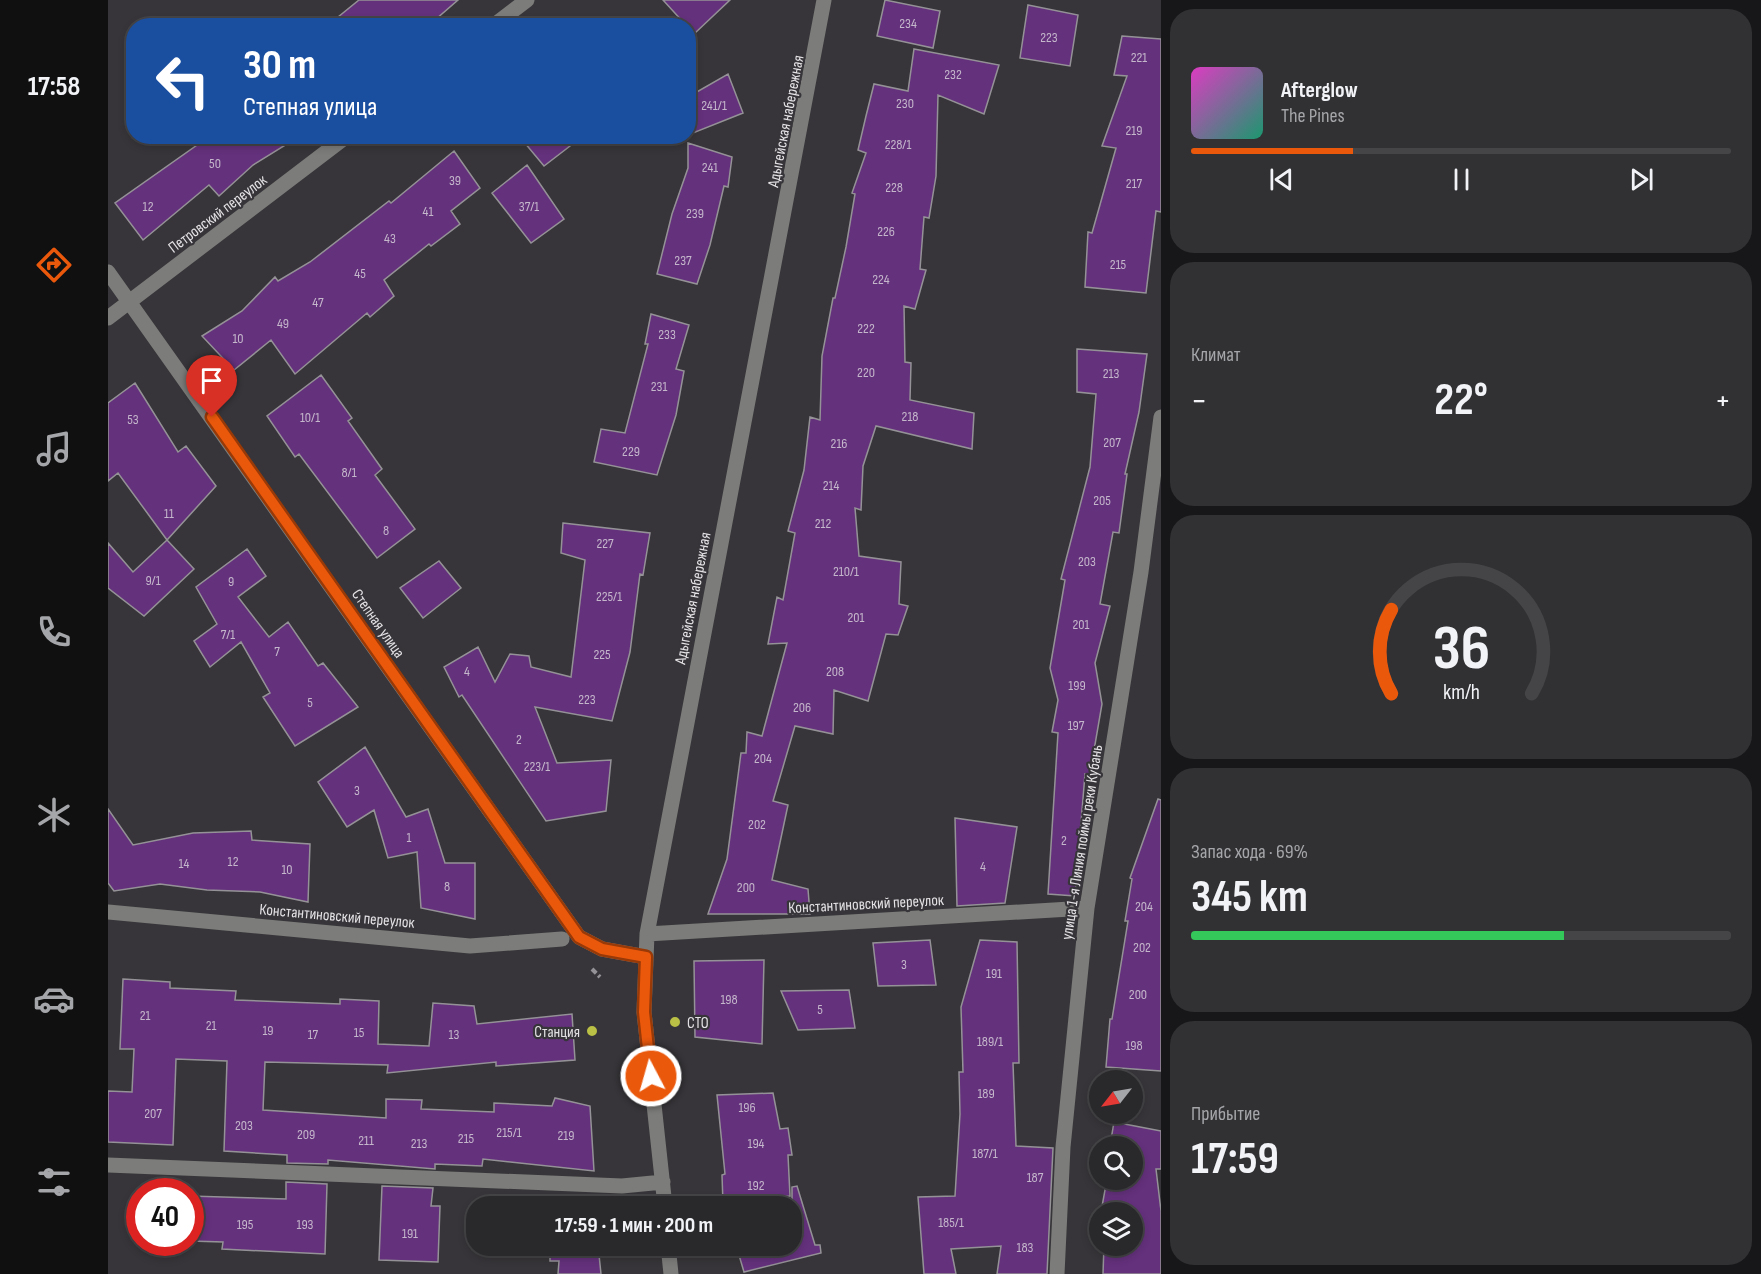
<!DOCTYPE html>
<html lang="ru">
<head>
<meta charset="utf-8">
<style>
	:root { --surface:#29282b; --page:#313033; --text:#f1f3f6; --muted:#a5a6a9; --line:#454447; --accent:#ea580c }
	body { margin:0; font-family:"Sofia Sans Condensed",sans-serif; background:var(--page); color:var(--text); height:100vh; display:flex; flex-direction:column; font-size:22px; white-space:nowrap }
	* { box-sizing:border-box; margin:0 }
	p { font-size:20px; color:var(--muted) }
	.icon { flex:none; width:33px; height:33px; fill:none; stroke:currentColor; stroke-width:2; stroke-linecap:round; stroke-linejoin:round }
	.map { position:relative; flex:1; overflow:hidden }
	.drawer { display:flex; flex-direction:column; gap:9px; padding:9px; background:#171618; width:600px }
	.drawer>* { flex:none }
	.hud { position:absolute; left:18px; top:18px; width:570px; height:126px; border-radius:24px; box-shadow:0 3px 9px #0003,0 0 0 2px var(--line); background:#1a4fa0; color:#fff; overflow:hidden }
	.needle { width:39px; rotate:239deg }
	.controls { position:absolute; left:981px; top:1070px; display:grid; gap:12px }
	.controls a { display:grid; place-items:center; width:54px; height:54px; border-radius:50%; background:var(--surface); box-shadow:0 3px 9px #0003,0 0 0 2px var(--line); font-size:30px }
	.speed { position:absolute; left:18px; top:1178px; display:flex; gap:12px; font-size:30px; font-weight:700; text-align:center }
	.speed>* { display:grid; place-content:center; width:78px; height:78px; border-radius:50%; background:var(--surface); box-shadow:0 3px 9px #0003,0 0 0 2px var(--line); line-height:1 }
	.speed .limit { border:9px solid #d22; background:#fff; color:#111 }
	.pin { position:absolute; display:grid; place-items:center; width:51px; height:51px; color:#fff; margin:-62px -26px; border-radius:50% 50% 50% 0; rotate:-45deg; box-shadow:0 0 6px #0007 }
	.pin .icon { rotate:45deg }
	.me { position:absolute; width:66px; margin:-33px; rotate:354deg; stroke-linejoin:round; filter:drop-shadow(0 0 4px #0008) }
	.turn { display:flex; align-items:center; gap:21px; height:126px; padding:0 18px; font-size:27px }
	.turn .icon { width:78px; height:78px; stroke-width:2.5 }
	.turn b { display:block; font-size:42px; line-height:51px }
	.big { font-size:45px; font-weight:700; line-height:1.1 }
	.drawer .card { flex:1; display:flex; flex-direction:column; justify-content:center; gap:9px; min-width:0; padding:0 21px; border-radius:24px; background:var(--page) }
	.drawer .dial { align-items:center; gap:0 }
	.dial svg { height:156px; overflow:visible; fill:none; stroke:var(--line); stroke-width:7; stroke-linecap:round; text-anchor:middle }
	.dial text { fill:var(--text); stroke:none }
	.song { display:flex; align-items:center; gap:18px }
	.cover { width:72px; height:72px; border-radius:9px; background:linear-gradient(135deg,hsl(310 70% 55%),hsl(160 70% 35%)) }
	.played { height:6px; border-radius:3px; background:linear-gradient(90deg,var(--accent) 30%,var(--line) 30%) }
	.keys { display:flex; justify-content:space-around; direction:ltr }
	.heat { display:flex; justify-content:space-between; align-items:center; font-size:33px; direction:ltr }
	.charge { height:9px; border-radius:4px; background:linear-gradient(90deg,#34c759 69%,var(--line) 0) }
	.trip { position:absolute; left:358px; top:1196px; width:336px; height:60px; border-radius:24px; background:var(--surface); box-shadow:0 3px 9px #0003,0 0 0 2px var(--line); font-weight:700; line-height:60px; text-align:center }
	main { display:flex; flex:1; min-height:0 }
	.tabs { display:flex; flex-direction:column; width:108px; justify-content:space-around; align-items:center; background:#101011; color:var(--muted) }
	.tabs .icon { width:42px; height:42px }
	.tabs .on { color:var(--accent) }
	.tabs b { font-size:27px; color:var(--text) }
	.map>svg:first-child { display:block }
	.building { fill:#64317c; stroke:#959297; stroke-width:1.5 }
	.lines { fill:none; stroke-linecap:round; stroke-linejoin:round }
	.path { stroke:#949296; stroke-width:4; stroke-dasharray:6 3; stroke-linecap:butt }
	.minor { stroke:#7c7d7a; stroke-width:15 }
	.route-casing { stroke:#983908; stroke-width:15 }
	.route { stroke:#ea580c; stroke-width:10 }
	.poi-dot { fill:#bac045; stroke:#373539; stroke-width:2 }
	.labels { text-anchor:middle; stroke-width:4.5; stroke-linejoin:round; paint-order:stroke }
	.number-label { font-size:14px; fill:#c4b6cb }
	.street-label { font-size:16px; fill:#e4e2e5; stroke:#373539 }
	.poi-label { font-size:16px; fill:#e4e2e5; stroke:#373539; text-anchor:start }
</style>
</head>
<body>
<main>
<nav class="tabs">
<b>17:58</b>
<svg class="icon on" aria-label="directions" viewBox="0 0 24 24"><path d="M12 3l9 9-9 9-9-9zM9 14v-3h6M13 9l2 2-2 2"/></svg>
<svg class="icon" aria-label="music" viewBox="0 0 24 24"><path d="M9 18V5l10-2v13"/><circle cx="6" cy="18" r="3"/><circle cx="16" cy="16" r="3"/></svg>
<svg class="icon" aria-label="phone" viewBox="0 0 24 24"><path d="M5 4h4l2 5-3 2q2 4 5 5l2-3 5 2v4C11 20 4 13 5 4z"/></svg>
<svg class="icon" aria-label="climate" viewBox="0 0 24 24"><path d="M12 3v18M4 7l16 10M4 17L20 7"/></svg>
<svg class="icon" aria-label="car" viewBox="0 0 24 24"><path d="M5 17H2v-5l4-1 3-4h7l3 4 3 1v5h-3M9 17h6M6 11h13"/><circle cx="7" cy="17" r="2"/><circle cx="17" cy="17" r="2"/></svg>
<svg class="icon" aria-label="filters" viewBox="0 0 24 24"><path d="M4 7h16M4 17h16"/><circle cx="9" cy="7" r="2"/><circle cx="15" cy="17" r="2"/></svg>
</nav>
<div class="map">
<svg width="1053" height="1274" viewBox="0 0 1053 1274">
	<rect width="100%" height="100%" fill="#373539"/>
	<!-- building -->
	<path class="building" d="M251,0H350L320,26H219Z
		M555,0H622L586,34Z
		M777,0L832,11L825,48L769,36Z
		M920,5L970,15L962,66L912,58Z
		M1014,36L1053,39V212L1048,211L1038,293L977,287L980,232L984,233L1008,148L994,146L1019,76L1006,75Z
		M806,49L891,65L876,114L830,95L828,176L821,218L816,217L812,269L818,270L807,309L796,306L797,362L803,363L802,400L866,413L864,449L768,426L755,466L753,510L747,508L751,556L793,562L791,604L800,606L790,635L778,634L760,701L726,690L725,734L687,726L665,801L680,805L664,880L700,889L702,914H600L619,859L633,753H638L639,732L654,736L679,643L660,644L669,597L675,600L687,533L680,531L696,470L702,417L712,420L714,356L725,298H727L738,247L747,194L744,193L758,153L750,150L758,116L766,84L800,91Z
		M620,74L635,113L580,135V97Z
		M102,136H192L145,165L111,196L101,185L35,240L7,203Z
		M411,136H475L436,166Z
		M580,143L624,157L620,187L616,186L602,245L589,284L549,274L564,214L580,168Z
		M346,151L372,188L343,211L352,224L323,246L321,244L276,280L286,296L262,317L259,313L187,374L163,340L126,370L94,336L134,311L167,277L170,281L202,262L281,201L283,203Z
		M419,165L456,219L423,243L384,193Z
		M543,314L581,325L568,369L576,371L568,415L549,475L486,462L493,429L517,433L540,344H537Z
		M969,349L1039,354L1031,412L1017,474H1019L1011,533L1005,532L992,604L1002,606L987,663L994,704L985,756L984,776L977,774L967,896L940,894L950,733L944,732L950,700L942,668L957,580L953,579L982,467L988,394L969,392Z
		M213,375L244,418L240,421L274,469L267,475L307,529L269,558L191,454L187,457L159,416Z
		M27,383L70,452L78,446L108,486L59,540L10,473L0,481V403Z
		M455,523L542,533L535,575L532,574L522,652L504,721L427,707L449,763L503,760L498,811L438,821L354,695L351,697L336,667L370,647L387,682L402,654L421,656L423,667L463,677L477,560L453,553Z
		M59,540L86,569L36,616L0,588V543L25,572Z
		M139,549L158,576L130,597L161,637L180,622L210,666L215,663L250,707L187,746L155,697L162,693L133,642L102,667L86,641L109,624L88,587Z
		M331,561L353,588L315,618L292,588Z
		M257,747L298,817L320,809L337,863H367V919L313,908L309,852L280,858L266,810L239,827L210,782Z
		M1050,799L1053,800V1071L998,1067L1002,1019H1004L1020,921H1017L1024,879L1022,878Z
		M0,809L25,845L85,833L143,831L144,840L202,844L200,902L152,892L99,890L52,884L6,891L0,883Z
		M847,818L909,827L897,903L849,906Z
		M822,940L828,985L770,986L765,943Z
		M872,940L909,942L911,1063H905L908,1146L945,1148L939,1274H889L893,1246L843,1249L848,1274H816L810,1197L847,1196L852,1114L851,1072H855L853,1007Z
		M656,960L654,1044L587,1037L586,961Z
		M15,979L62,982V988L128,991L127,1000L232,1004V999L271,1001L270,1044L321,1046L325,1003L366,1006L369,1024L464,1014L467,1060L388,1066V1062L279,1073L280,1065L157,1062L155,1110L278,1118V1099L314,1100L313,1109L386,1112V1103L444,1106L447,1098L482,1106L486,1171L375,1159L374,1166L327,1164V1169L220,1160V1164L179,1163V1155L116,1151L119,1061L68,1059L65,1145L0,1142V1091L24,1092L26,1049H12Z
		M741,990L747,1028L690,1030L673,991Z
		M665,1093L672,1129L680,1128L684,1155H680L682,1196L615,1204L614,1175L617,1174L609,1095Z
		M1006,1122L1053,1131V1169H1048L1053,1211V1274H995L996,1245H1024V1212H993L999,1179H1024V1146H1002Z
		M178,1182L219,1184L217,1254L114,1249L115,1242L82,1241V1196L178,1199Z
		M274,1186L325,1188L323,1206H332L330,1262L271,1260Z
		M689,1186L707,1245H712L713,1253L636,1272L628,1245H684V1187Z
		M380,1245H490L493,1274H450L451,1261H442V1254L380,1252Z"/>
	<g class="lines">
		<!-- path -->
		<path class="path" d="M484,969L492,977"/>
		<!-- minor -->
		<path class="minor" d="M385,26L419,0
			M0,272L471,937L494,949L538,957
			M0,318L239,136
			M0,912L362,946L454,939
			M539,934L979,908
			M0,1165L514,1186L555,1182
			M557,1206L536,1012L539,934L716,0
			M560,1245L563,1274
			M949,1274L955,1147L979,908L1033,572L1053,417"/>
	</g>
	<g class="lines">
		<defs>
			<path id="route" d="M104,417L471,937L494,949L538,957L536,1012L543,1076"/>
		</defs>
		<!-- route casing -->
		<use href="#route" class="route-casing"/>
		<!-- route -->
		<use href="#route" class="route"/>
	</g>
	<!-- markers -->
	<g class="poi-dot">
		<circle cx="567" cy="1022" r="6"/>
		<circle cx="484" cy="1031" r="6"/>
	</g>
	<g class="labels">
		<!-- number labels -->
		<g class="number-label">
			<text x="800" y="28">234</text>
			<text x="941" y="42">223</text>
			<text x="1031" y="62">221</text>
			<text x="845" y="79">232</text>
			<text x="797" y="108">230</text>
			<text x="606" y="110">241/1</text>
			<text x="1026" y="135">219</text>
			<text x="790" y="149">228/1</text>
			<text x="107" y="168">50</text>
			<text x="602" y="172">241</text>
			<text x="347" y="185">39</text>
			<text x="1026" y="188">217</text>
			<text x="786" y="192">228</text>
			<text x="40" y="211">12</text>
			<text x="421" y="211">37/1</text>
			<text x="320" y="216">41</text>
			<text x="587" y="218">239</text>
			<text x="778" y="236">226</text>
			<text x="282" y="243">43</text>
			<text x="575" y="265">237</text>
			<text x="1010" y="269">215</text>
			<text x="252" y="278">45</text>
			<text x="773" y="284">224</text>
			<text x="210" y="307">47</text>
			<text x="175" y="328">49</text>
			<text x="758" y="333">222</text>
			<text x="559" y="339">233</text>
			<text x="130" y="343">10</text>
			<text x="758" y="377">220</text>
			<text x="1003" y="378">213</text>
			<text x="551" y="391">231</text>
			<text x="802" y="421">218</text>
			<text x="202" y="422">10/1</text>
			<text x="25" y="424">53</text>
			<text x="1004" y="447">207</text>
			<text x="731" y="448">216</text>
			<text x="523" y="456">229</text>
			<text x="241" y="477">8/1</text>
			<text x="723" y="490">214</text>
			<text x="994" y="505">205</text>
			<text x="61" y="518">11</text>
			<text x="715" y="528">212</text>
			<text x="278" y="535">8</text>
			<text x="497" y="548">227</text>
			<text x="979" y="566">203</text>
			<text x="738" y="576">210/1</text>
			<text x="45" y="585">9/1</text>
			<text x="123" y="586">9</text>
			<text x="501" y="601">225/1</text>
			<text x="748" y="622">201</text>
			<text x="973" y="629">201</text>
			<text x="120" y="639">7/1</text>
			<text x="169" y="656">7</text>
			<text x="494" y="659">225</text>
			<text x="359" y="676">4</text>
			<text x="727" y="676">208</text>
			<text x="969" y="690">199</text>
			<text x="479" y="704">223</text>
			<text x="202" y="707">5</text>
			<text x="694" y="712">206</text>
			<text x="968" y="730">197</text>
			<text x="411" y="744">2</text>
			<text x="655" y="763">204</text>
			<text x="429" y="771">223/1</text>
			<text x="249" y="795">3</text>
			<text x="649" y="829">202</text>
			<text x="301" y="842">1</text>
			<text x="956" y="845">2</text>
			<text x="125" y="866">12</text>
			<text x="76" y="868">14</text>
			<text x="875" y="871">4</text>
			<text x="179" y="874">10</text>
			<text x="339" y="891">8</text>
			<text x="638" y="892">200</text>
			<text x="1036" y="911">204</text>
			<text x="1034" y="952">202</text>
			<text x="796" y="969">3</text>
			<text x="886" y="978">191</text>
			<text x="1030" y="999">200</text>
			<text x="621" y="1004">198</text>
			<text x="712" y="1014">5</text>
			<text x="37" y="1020">21</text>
			<text x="103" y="1030">21</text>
			<text x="160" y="1035">19</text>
			<text x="251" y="1037">15</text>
			<text x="205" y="1039">17</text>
			<text x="346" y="1039">13</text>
			<text x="882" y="1046">189/1</text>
			<text x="1026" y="1050">198</text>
			<text x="878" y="1098">189</text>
			<text x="639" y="1112">196</text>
			<text x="45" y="1118">207</text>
			<text x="136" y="1130">203</text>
			<text x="401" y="1137">215/1</text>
			<text x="198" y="1139">209</text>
			<text x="458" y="1140">219</text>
			<text x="358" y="1143">215</text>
			<text x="258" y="1145">211</text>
			<text x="311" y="1148">213</text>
			<text x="648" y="1148">194</text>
			<text x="877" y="1158">187/1</text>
			<text x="927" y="1182">187</text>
			<text x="648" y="1190">192</text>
			<text x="843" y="1227">185/1</text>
			<text x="137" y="1229">195</text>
			<text x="197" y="1229">193</text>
			<text x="302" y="1238">191</text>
			<text x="917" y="1252">183</text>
		</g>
		<!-- street labels -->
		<g class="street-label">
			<text transform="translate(677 121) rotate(-79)" y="6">Адыгейская набережная</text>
			<text transform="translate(109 213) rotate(-37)" y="6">Петровский переулок</text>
			<text transform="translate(584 598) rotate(-79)" y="6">Адыгейская набережная</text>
			<text transform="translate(271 623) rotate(55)" y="6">Степная улица</text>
			<text transform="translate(973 842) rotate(-81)" y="6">улица 1-я Линия поймы реки Кубань</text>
			<text transform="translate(758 903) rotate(-3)" y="6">Константиновский переулок</text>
			<text transform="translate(229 915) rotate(5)" y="6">Константиновский переулок</text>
		</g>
		<!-- poi labels -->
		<g class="poi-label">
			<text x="579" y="1028">СТО</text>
			<text x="472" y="1037" text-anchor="end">Станция</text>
		</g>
	</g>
</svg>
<div class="controls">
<a><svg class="needle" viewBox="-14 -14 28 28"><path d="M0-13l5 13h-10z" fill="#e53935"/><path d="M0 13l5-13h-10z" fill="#a5a6a9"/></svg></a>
<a><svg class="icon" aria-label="search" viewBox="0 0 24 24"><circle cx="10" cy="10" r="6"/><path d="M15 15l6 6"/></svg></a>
<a><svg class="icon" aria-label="layers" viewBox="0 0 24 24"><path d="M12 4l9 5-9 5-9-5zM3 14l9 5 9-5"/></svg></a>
</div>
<div class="speed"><div class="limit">40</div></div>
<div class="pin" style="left:104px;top:417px;background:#d93025"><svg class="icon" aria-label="arrive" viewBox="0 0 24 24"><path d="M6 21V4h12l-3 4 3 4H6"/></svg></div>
<svg class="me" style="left:543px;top:1076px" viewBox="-20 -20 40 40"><circle r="17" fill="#ea580c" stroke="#fff" stroke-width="3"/><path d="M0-11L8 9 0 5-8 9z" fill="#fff"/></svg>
<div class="trip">17:59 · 1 мин · 200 m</div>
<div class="hud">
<div class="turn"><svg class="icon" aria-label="left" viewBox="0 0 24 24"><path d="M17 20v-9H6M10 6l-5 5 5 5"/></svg><div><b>30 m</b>Степная улица</div></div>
</div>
</div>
<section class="drawer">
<div class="card">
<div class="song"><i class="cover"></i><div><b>Afterglow</b><p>The Pines</p></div></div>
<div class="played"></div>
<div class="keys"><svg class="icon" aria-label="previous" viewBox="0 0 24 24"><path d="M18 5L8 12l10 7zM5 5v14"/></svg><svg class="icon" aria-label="pause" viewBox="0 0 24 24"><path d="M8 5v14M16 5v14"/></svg><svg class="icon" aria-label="next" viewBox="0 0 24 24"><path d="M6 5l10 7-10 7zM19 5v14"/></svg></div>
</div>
<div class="card"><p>Климат</p>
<div class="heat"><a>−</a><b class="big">22°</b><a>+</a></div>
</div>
<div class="card dial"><svg viewBox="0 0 100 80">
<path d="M14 69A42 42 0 1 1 86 69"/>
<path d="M14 69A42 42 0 0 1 14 26" stroke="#ea580c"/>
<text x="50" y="56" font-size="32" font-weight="700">36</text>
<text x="50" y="72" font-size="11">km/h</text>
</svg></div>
<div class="card"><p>Запас хода · 69%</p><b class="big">345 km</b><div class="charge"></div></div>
<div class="card"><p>Прибытие</p><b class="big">17:59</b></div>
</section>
</main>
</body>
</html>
